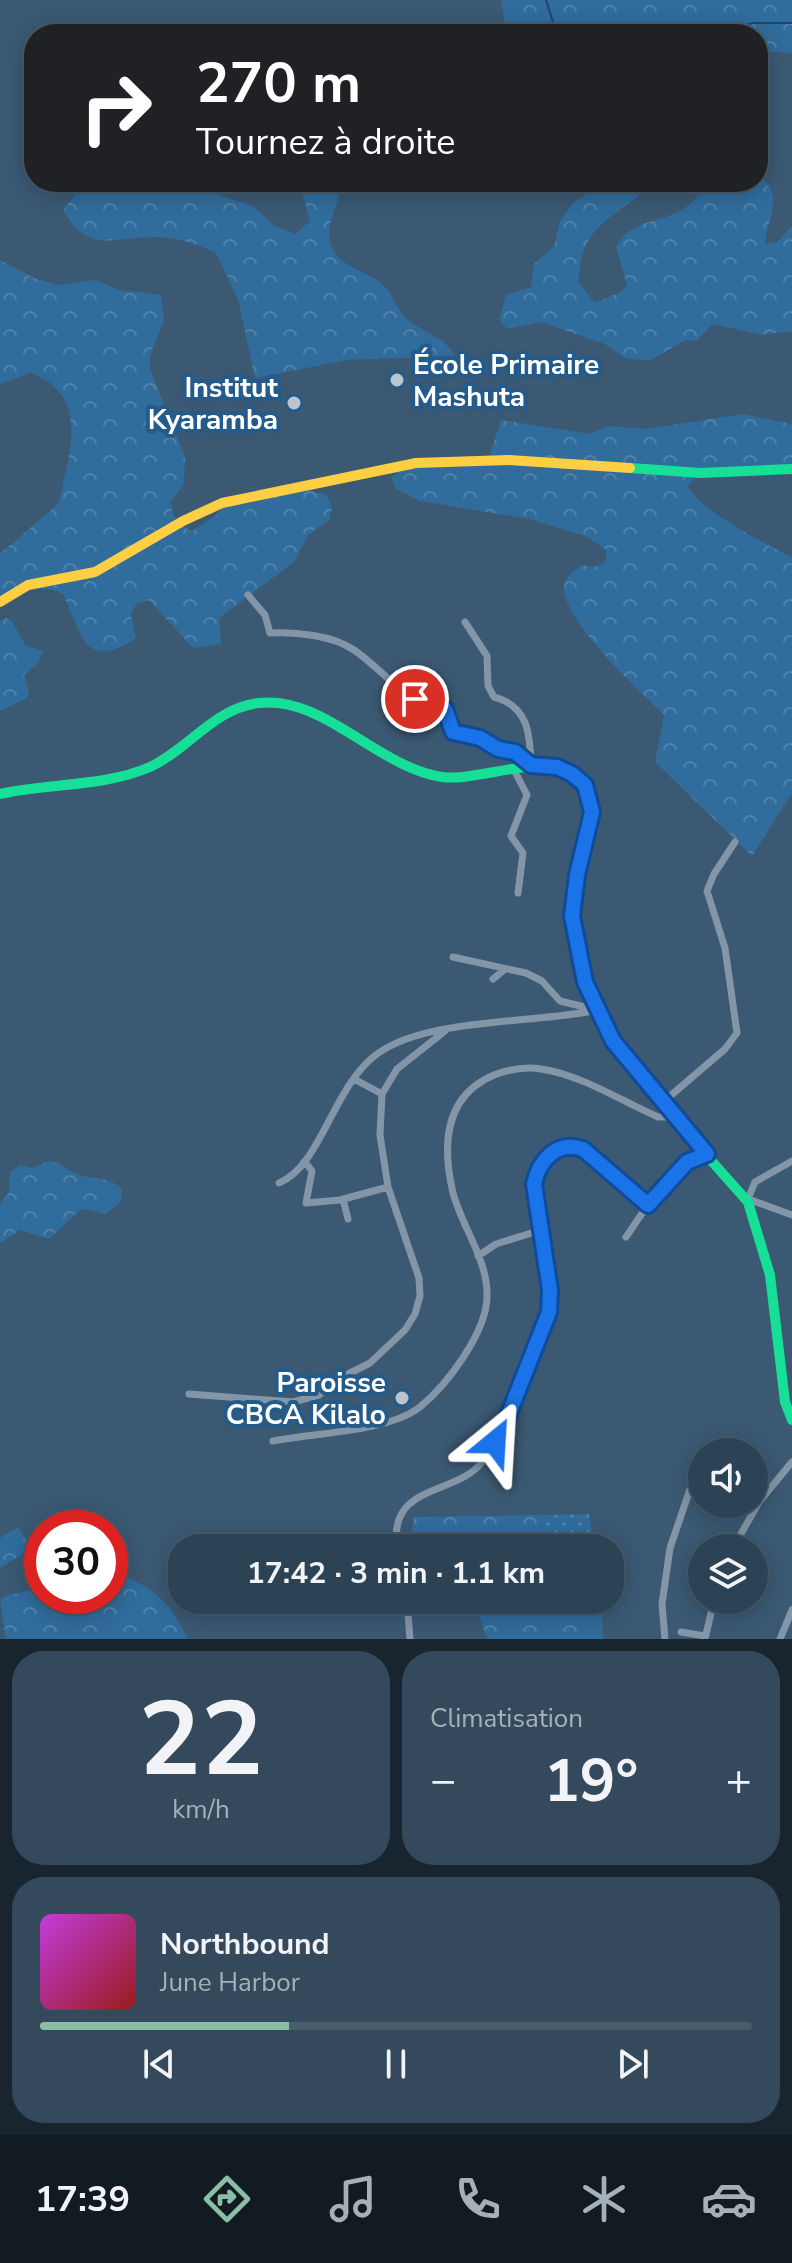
<!DOCTYPE html>
<html lang="fr">
<head>
<meta charset="utf-8">
<style>
	:root { --surface:#2c4356; --page:#344a5c; --text:#f1f3f6; --muted:#a6b0b9; --line:#485c6c; --accent:#8abfa5 }
	body { margin:0; font-family:"Nunito Sans",sans-serif; background:var(--page); color:var(--text); height:100vh; display:flex; flex-direction:column; font-size:30px; white-space:nowrap }
	* { box-sizing:border-box; margin:0 }
	p { font-size:26px; color:var(--muted) }
	.icon { flex:none; width:44px; height:44px; fill:none; stroke:currentColor; stroke-width:2; stroke-linecap:round; stroke-linejoin:round }
	.map { position:relative; height:1639px; overflow:hidden }
	.sheet { display:flex; flex-direction:column; gap:12px; padding:12px; background:#18252f; flex:1 }
	.sheet>* { flex:none }
	.top-card { position:absolute; left:24px; top:24px; width:744px; height:168px; border-radius:32px; box-shadow:0 4px 20px #0003,0 0 0 2px var(--line); background:#202124; color:#fff; overflow:hidden }
	.tools { position:absolute; left:688px; top:1438px; display:grid; gap:16px }
	.tools a { display:grid; place-items:center; width:80px; height:80px; border-radius:50%; background:var(--surface); box-shadow:0 4px 20px #0003,0 0 0 2px var(--line); font-size:40px }
	.speed { position:absolute; left:24px; top:1510px; display:flex; gap:16px; font-size:40px; font-weight:700; text-align:center }
	.speed>* { display:grid; place-content:center; width:104px; height:104px; border-radius:50%; background:var(--surface); box-shadow:0 4px 20px #0003,0 0 0 2px var(--line); line-height:1 }
	.speed .limit { border:12px solid #d22; background:#fff; color:#111 }
	.pin { position:absolute; display:grid; place-items:center; width:68px; height:68px; color:#fff; margin:-34px; border:4px solid #fff; border-radius:50%; box-shadow:0 2px 8px #0007 }
	.me { position:absolute; width:88px; margin:-44px; rotate:27deg; stroke-linejoin:round; filter:drop-shadow(0 0 6px #0008) }
	.turn { display:flex; align-items:center; gap:28px; height:168px; padding:0 40px; font-size:36px }
	.turn .icon { width:104px; height:104px; stroke-width:2.5 }
	.turn b { display:block; font-size:56px; line-height:68px }
	.big { font-size:60px; font-weight:700; line-height:1.1 }
	.sheet .tile { flex:1; display:flex; flex-direction:column; justify-content:center; gap:12px; min-width:0; padding:0 28px; border-radius:32px; background:var(--page) }
	.sheet .dial { align-items:center; gap:0 }
	.dial b { font-size:104px; line-height:1 }
	.song { display:flex; align-items:center; gap:24px }
	.cover { width:96px; height:96px; border-radius:12px; background:linear-gradient(135deg,hsl(290 70% 55%),hsl(0 70% 35%)) }
	.played { height:8px; border-radius:4px; background:linear-gradient(90deg,var(--accent) 35%,var(--line) 35%) }
	.keys { display:flex; justify-content:space-around; direction:ltr }
	.heat { display:flex; justify-content:space-between; align-items:center; font-size:44px; direction:ltr }
	.sheet .tiles { flex:1; display:grid; gap:12px; grid-template-columns:1fr 1fr }
	.tile:last-child { grid-column:span 2 }
	.trip { position:absolute; left:168px; top:1534px; width:456px; height:80px; border-radius:32px; background:var(--surface); box-shadow:0 4px 20px #0003,0 0 0 2px var(--line); font-weight:700; line-height:80px; text-align:center }
	.menu { display:flex; height:128px; justify-content:space-around; align-items:center; background:#121b22; color:var(--muted) }
	.menu .icon { width:56px; height:56px }
	.menu .current { color:var(--accent) }
	.menu b { font-size:36px; color:var(--text) }
	.map>svg:first-child { display:block }
	.grass { fill:url(#grass-dots) }
	.forest { fill:url(#forest-crowns) }
	.lines { fill:none; stroke-linecap:round; stroke-linejoin:round }
	.stream { stroke:#1c466b; stroke-width:2 }
	.street { stroke:#8296a7; stroke-width:7 }
	.fast { stroke:#16e098; stroke-width:10 }
	.slow { stroke:#ffcf43; stroke-width:10 }
	.jam { stroke:#f24e42; stroke-width:10 }
	.route-casing { stroke:#114b97; stroke-width:20 }
	.route { stroke:#1a73e8; stroke-width:14 }
	.poi-dot { fill:#bac5ce; stroke:#245b8a; stroke-width:3 }
	.labels { text-anchor:middle; stroke-width:8; stroke-linejoin:round; paint-order:stroke }
	.poi-label { font-size:28px; font-weight:bold; fill:#fff; stroke:#245b8a; text-anchor:end }
</style>
</head>
<body>
<div class="map">
<svg width="792" height="1639" viewBox="0 0 792 1639">
	<defs>
		<pattern id="grass-dots" width="8" height="8" patternUnits="userSpaceOnUse" patternTransform="scale(2)"><rect width="8" height="8" fill="#306c9c"/><path d="M2 2h.1M6 6h.1" fill="none" stroke="#4f82ab" stroke-width="1.8" stroke-linecap="round"/></pattern>
		<pattern id="forest-crowns" width="20" height="18" patternUnits="userSpaceOnUse" patternTransform="scale(2)"><rect width="20" height="18" fill="#306c9c"/><path d="M2 6a3 3 0 1 1 6 0M12 15a3 3 0 1 1 6 0" fill="none" stroke="#4f82ab"/></pattern>
	</defs>
	<rect width="100%" height="100%" fill="#3b5973"/>
	<!-- grass -->
	<path class="grass" d="M589,1514L594,1548H537L548,1515Z"/>
	<!-- forest -->
	<path class="forest" d="M501,0H792V53L758,51V34H507Z
		M758,174C785,196 768,216 765,244L777,242L792,226V331L762,335L713,324L696,341L685,340L651,360H639L625,358L605,344L541,322L507,329L499,319L506,295L531,287L534,264L554,246L560,222L573,203L605,182H655C618,217 578,224 579,282L594,303L619,293L627,285L616,247C631,216 669,225 691,203C697,198 701,188 706,182H758Z
		M127,182H212L221,196L253,206L274,226L295,234L310,221L299,182H340C342,202 325,220 330,242C336,267 366,270 382,284C393,292 396,310 407,319C424,334 445,336 455,356L347,360L255,378L238,299L216,253C201,246 185,240 168,238C123,232 90,260 63,210L76,194Z
		M0,260L34,278L58,285L95,280L120,290L161,295L164,320L150,355V369L185,457L184,484L171,502C172,518 177,525 192,531L215,516L226,504L301,488L326,495L332,507L329,520L308,535L294,562L219,618L221,644L193,648L149,600L137,603L131,614L136,638C84,674 81,631 63,594C41,582 21,593 0,603V554L57,505C63,494 62,485 65,474C76,432 78,389 30,373L0,384Z
		M742,414L792,424V465L732,468L696,476L688,486C696,508 768,546 792,557V793L752,856L655,762L664,715C642,693 554,614 565,582C568,574 575,570 582,565L594,567L606,562V550L587,537L530,519L420,501L396,489L391,478L401,470L488,461L501,420L590,434L608,426L648,429Z
		M6,618L12,621L25,645L43,651L39,662L24,675L29,692L27,698L0,711V621Z
		M49,1161C61,1162 68,1171 79,1175C94,1180 111,1176 122,1190L121,1202L105,1214L84,1209L78,1212L49,1239L20,1230L0,1243V1205L9,1192L10,1172L20,1165L32,1168Z
		M548,1515L537,1548H409L414,1517Z
		M18,1527L28,1543L21,1555L0,1568V1538Z
		M110,1571C150,1584 170,1601 188,1639H6L0,1600L8,1595L42,1588V1596H110Z
		M474,1600H601L603,1639H487Z"/>
	<g class="lines">
		<!-- stream -->
		<path class="stream" d="M546,0L553,22L576,34
			M711,34L753,23H792"/>
		<!-- street -->
		<path class="street" d="M248,595L265,615L270,633C296,632 332,635 354,650C386,672 404,703 445,709L453,732C477,737 511,749 530,763
			M465,622L487,656L488,686L494,697C528,706 530,733 531,765
			M513,768L527,795L511,836L523,853L518,893
			M493,979L503,971
			M354,1079L382,1094
			M662,1103L725,1049L737,1033L725,948L707,891L714,874L735,842
			M792,1161L755,1182L748,1199L792,1215
			M306,1163L312,1171L306,1203L340,1200L388,1187
			M279,1183C321,1166 333,1086 377,1054C428,1017 537,1024 597,1010L560,1001L542,981L526,973L453,957
			M343,1199L348,1219
			M626,1237C648,1205 669,1169 707,1154
			M478,1256L496,1244L538,1231
			M189,1394L293,1402L319,1395L342,1377L370,1363L405,1330L415,1314L420,1296L419,1278L388,1187L380,1135L382,1094L397,1069L445,1031
			M273,1441C313,1433 388,1432 420,1407C447,1385 487,1332 487,1296C488,1260 462,1227 453,1193C442,1146 444,1096 494,1075C510,1069 524,1066 541,1069C582,1075 621,1101 658,1117H672
			M397,1548C388,1482 456,1497 483,1461C507,1430 517,1392 531,1357C535,1347 541,1339 544,1329C548,1316 551,1301 550,1287C547,1252 516,1180 550,1154C561,1146 570,1144 583,1149L648,1205
			M733,1548L759,1502L792,1462
			M407,1600L410,1639
			M681,1632L705,1636
			M665,1639L662,1604L670,1548L702,1454
			M705,1639L714,1600
			M780,1639L792,1610"/>
		<!-- fast -->
		<path class="fast" d="M630,468L701,473L792,469
			M0,794C48,783 104,787 150,767C189,749 214,708 259,703C323,695 377,767 442,777C486,784 596,728 592,817
			M644,1085L748,1202L770,1275L785,1402L792,1420"/>
		<!-- slow -->
		<path class="slow" d="M0,602L28,585L95,572L183,521L222,503L416,463L509,460L630,468"/>
		<!-- jam -->
		<path class="jam" d="M592,817C589,838 580,857 577,877C565,955 597,1025 644,1085"/>
	</g>
	<g class="lines">
		<defs>
			<path id="route" d="M415,699L422,705L445,709L453,732L480,738L498,749L515,752L531,765L557,767L572,774L585,785L592,812L577,875L572,916L585,982L613,1041L707,1154L687,1162L648,1205L583,1149C557,1140 539,1160 534,1184L550,1290L549,1312L506,1421L495,1442"/>
		</defs>
		<!-- route casing -->
		<use href="#route" class="route-casing"/>
		<!-- route -->
		<use href="#route" class="route"/>
	</g>
	<!-- markers -->
	<g class="poi-dot">
		<circle cx="397" cy="380" r="8"/>
		<circle cx="294" cy="403" r="8"/>
		<circle cx="402" cy="1398" r="8"/>
	</g>
	<g class="labels">
		<!-- poi labels -->
		<g class="poi-label">
			<text x="413" y="374" text-anchor="start">École Primaire<tspan x="413" dy="32">Mashuta</tspan></text>
			<text x="278" y="397">Institut<tspan x="278" dy="32">Kyaramba</tspan></text>
			<text x="386" y="1392">Paroisse<tspan x="386" dy="32">CBCA Kilalo</tspan></text>
		</g>
	</g>
</svg>
<div class="tools">
<a><svg class="icon" aria-label="sound" viewBox="0 0 24 24"><path d="M4 9h4l5-4v14l-5-4H4zM17 9q2 3 0 6"/></svg></a>
<a><svg class="icon" aria-label="layers" viewBox="0 0 24 24"><path d="M12 4l9 5-9 5-9-5zM3 14l9 5 9-5"/></svg></a>
</div>
<div class="speed"><div class="limit">30</div></div>
<div class="pin" style="left:415px;top:699px;background:#d93025"><svg class="icon" aria-label="arrive" viewBox="0 0 24 24"><path d="M6 21V4h12l-3 4 3 4H6"/></svg></div>
<svg class="me" style="left:495px;top:1442px" viewBox="-20 -20 40 40"><path d="M0-17L14 15 0 8-14 15z" fill="#1a73e8" stroke="#fff" stroke-width="4"/></svg>
<div class="trip">17:42 · 3 min · 1.1 km</div>
<div class="top-card">
<div class="turn"><svg class="icon" aria-label="right" viewBox="0 0 24 24"><path d="M7 20v-9h11M14 6l5 5-5 5"/></svg><div><b>270 m</b>Tournez à droite</div></div>
</div>
</div>
<section class="sheet">
<div class="tiles">
<div class="tile dial"><b>22</b><p>km/h</p></div>
<div class="tile"><p>Climatisation</p>
<div class="heat"><a>−</a><b class="big">19°</b><a>+</a></div>
</div>
<div class="tile">
<div class="song"><i class="cover"></i><div><b>Northbound</b><p>June Harbor</p></div></div>
<div class="played"></div>
<div class="keys"><svg class="icon" aria-label="previous" viewBox="0 0 24 24"><path d="M18 5L8 12l10 7zM5 5v14"/></svg><svg class="icon" aria-label="pause" viewBox="0 0 24 24"><path d="M8 5v14M16 5v14"/></svg><svg class="icon" aria-label="next" viewBox="0 0 24 24"><path d="M6 5l10 7-10 7zM19 5v14"/></svg></div>
</div>
</div>
</section>
<nav class="menu">
<b>17:39</b>
<svg class="icon current" aria-label="directions" viewBox="0 0 24 24"><path d="M12 3l9 9-9 9-9-9zM9 14v-3h6M13 9l2 2-2 2"/></svg>
<svg class="icon" aria-label="music" viewBox="0 0 24 24"><path d="M9 18V5l10-2v13"/><circle cx="6" cy="18" r="3"/><circle cx="16" cy="16" r="3"/></svg>
<svg class="icon" aria-label="phone" viewBox="0 0 24 24"><path d="M5 4h4l2 5-3 2q2 4 5 5l2-3 5 2v4C11 20 4 13 5 4z"/></svg>
<svg class="icon" aria-label="climate" viewBox="0 0 24 24"><path d="M12 3v18M4 7l16 10M4 17L20 7"/></svg>
<svg class="icon" aria-label="car" viewBox="0 0 24 24"><path d="M5 17H2v-5l4-1 3-4h7l3 4 3 1v5h-3M9 17h6M6 11h13"/><circle cx="7" cy="17" r="2"/><circle cx="17" cy="17" r="2"/></svg>
</nav>
</body>
</html>
